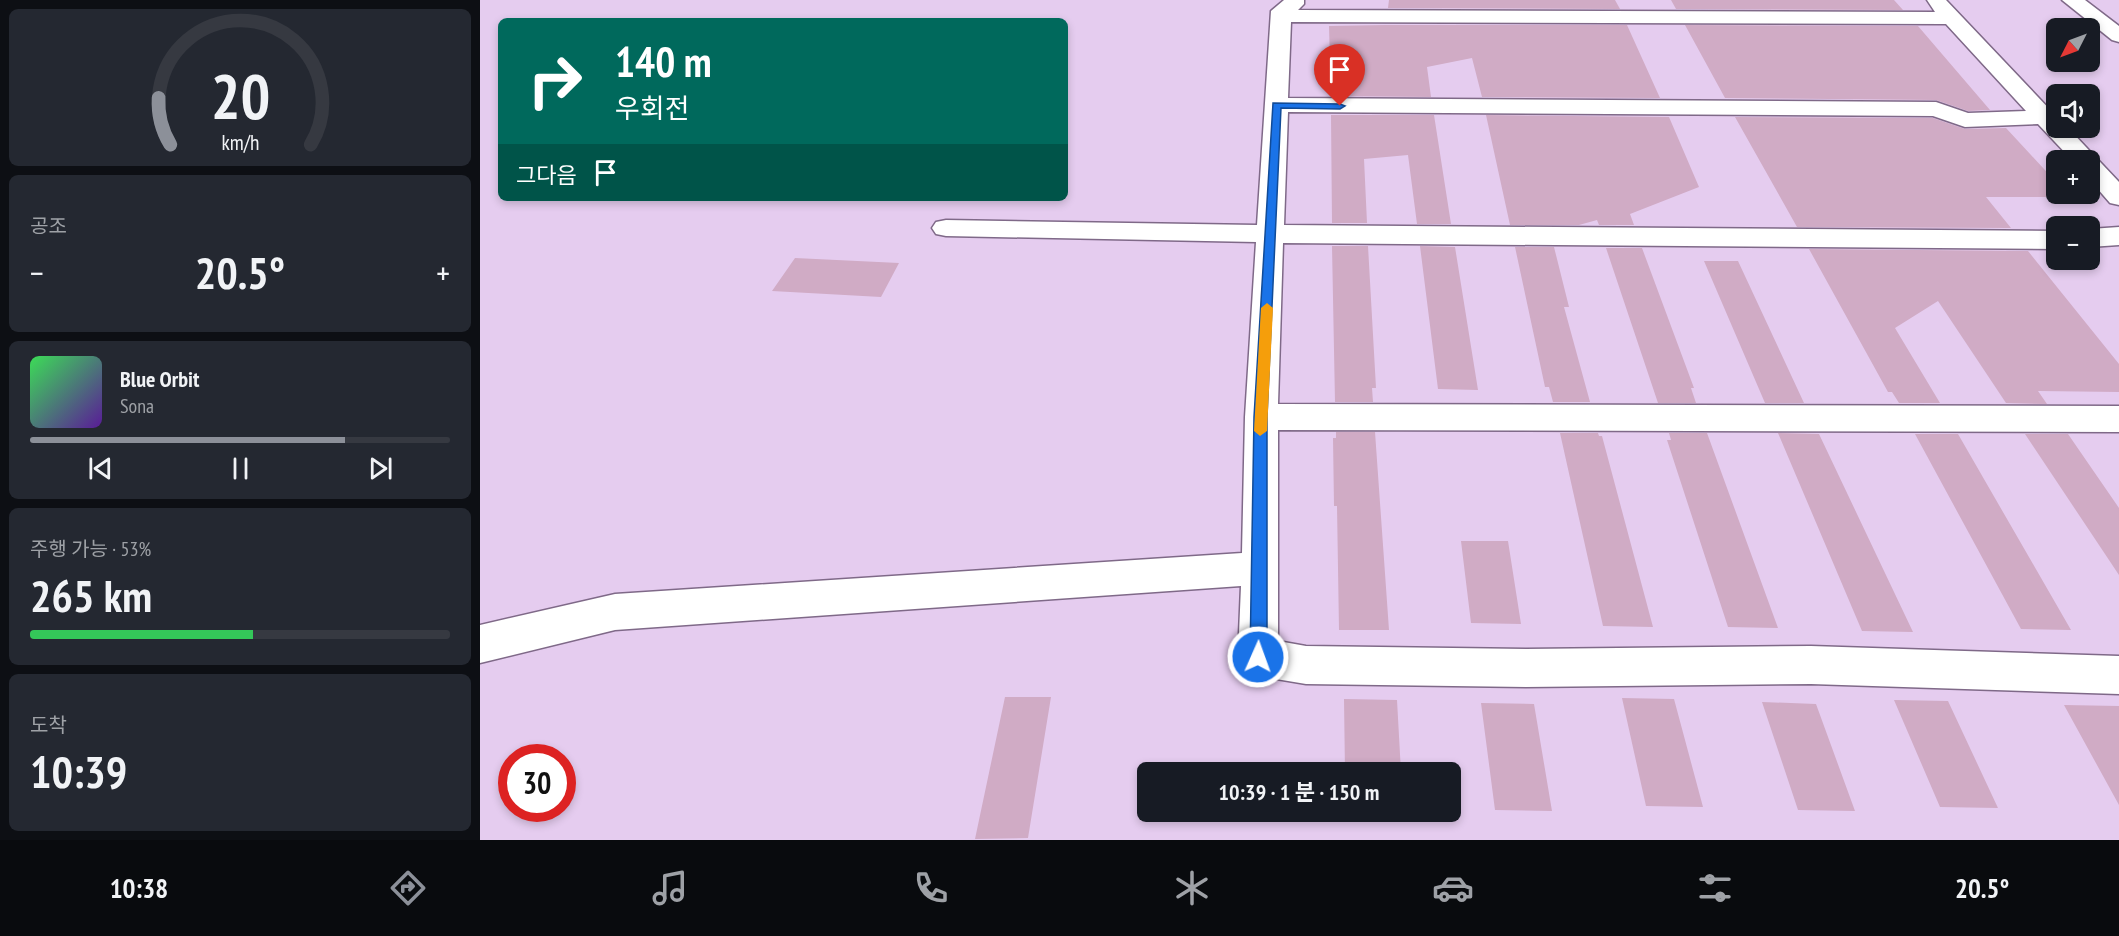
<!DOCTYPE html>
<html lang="ko">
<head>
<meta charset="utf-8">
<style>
	:root { --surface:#171b24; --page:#242831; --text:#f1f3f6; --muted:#9ea1a6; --line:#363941; --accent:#8c9099 }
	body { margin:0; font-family:"PT Sans Narrow","Noto Sans KR",sans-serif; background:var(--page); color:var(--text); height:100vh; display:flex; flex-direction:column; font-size:22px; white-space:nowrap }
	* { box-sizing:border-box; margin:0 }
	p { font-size:20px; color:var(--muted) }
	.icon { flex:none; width:33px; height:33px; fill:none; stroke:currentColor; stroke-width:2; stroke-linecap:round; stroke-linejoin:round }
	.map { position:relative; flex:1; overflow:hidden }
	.side { display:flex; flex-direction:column; gap:9px; padding:9px; background:#0d0f14; width:480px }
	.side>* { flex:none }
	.guide { position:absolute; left:18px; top:18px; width:570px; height:183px; border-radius:9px; box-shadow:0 3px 9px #0003; background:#00695c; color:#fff; overflow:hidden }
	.needle { width:39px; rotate:228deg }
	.controls { position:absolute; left:1566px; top:18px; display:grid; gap:12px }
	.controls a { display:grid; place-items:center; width:54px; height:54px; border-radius:9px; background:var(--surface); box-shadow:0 3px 9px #0003; font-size:30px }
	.speed { position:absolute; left:18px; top:744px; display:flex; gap:12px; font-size:30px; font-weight:700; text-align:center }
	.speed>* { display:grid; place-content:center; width:78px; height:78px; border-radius:50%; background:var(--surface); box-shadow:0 3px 9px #0003; line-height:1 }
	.speed .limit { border:9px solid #d22; background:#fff; color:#111 }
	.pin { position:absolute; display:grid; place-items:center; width:51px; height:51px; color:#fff; margin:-62px -26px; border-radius:50% 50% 50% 0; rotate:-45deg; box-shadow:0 0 6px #0007 }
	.pin .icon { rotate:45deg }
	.me { position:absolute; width:66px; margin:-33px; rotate:2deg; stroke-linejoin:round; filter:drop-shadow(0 0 4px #0008) }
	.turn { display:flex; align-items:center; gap:21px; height:126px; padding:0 18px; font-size:27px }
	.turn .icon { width:78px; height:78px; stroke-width:2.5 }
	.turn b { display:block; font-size:42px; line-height:51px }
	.then { display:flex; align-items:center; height:57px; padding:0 18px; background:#0003; gap:12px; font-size:22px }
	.big { font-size:45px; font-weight:700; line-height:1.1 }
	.side .widget { flex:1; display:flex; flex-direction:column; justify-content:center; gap:9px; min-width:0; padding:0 21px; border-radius:9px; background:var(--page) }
	.side .dial { align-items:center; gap:0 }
	.dial svg { height:156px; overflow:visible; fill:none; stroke:var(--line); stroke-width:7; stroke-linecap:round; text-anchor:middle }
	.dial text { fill:var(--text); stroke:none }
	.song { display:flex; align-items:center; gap:18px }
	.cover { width:72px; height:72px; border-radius:9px; background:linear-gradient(135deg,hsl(130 70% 55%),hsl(270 70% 35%)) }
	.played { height:6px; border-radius:3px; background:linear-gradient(90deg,var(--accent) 75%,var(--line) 75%) }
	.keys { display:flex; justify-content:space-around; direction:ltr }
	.heat { display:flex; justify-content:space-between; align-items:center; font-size:33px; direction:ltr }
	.charge { height:9px; border-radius:4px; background:linear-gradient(90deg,#34c759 53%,var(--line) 0) }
	.trip { position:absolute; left:657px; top:762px; width:324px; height:60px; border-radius:9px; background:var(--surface); box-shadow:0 3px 9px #0003; font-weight:700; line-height:60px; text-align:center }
	.dock { display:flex; height:96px; justify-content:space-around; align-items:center; background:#090b0e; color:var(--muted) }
	.dock .icon { width:42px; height:42px }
	.dock .current { color:var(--accent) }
	.dock b { font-size:27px; color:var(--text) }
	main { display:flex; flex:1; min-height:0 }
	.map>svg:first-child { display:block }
	.building { fill:#d0abc5 }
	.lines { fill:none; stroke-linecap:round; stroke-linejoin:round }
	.minor-casing { stroke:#7f6988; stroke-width:3 }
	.minor { fill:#fff; fill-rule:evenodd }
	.route { fill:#1a73e8; stroke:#114b97; stroke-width:1.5 }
	.slow { fill:#f59e0b }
</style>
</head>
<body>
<main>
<section class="side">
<div class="widget dial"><svg viewBox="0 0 100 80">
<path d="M14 69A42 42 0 1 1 86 69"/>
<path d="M14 69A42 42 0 0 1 8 45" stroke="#8c9099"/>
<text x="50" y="56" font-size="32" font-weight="700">20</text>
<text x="50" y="72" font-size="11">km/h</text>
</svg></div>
<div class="widget"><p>공조</p>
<div class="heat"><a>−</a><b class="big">20.5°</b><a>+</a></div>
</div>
<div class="widget">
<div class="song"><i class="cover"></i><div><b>Blue Orbit</b><p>Sona</p></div></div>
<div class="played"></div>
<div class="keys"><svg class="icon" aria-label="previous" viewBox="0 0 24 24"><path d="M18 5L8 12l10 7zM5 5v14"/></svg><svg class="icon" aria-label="pause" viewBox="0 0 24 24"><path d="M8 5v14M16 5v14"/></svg><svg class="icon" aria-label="next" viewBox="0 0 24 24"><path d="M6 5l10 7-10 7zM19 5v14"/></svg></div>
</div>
<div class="widget"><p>주행 가능 · 53%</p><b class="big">265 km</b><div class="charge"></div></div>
<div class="widget"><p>도착</p><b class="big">10:39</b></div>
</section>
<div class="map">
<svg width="1639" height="840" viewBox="0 0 1639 840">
	<rect width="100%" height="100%" fill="#e5ccef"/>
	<!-- building -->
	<path class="building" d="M909,0H1135L1140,9L908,8Z
		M1191,0H1414L1423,10L1196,9Z
		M905,25H1147L1180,98L1002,97L992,58L947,67L951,97L851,96L849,26Z
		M1205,25L1438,26L1510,110L1488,111L1456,100L1245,98Z
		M851,115H954L971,224H937L928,155L884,159L887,223H852Z
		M1006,115L1189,117L1219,187L1150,214L1154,225H1119L1117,220L1099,225H1030Z
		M1255,117L1453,118L1485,129L1526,128L1576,182V194H1587L1590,197H1506L1531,228L1317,227Z
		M852,246H888L896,388H892L893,402H855Z
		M940,246L975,247L998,390L958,389Z
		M1035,247H1074L1089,307H1084L1110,402H1073L1069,387H1065Z
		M1126,248H1162L1214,388H1211L1216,403H1178Z
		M1329,249L1548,251L1639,364V392L1558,391L1567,404L1526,403L1458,301L1415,328L1460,403H1419L1412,392H1408Z
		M315,258L419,263L401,297L292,291Z
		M1224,261H1258L1324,403H1285Z
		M856,432H895L909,630H859L857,506H854L853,438H856Z
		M1080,433H1118L1119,436H1122L1173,627L1123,626Z
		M1189,433H1227L1298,628L1248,627L1187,440H1191Z
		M1298,433L1339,434L1433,632L1382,631Z
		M1435,434H1478L1591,630L1541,629Z
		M1545,434H1588L1639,508V575Z
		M981,541H1028L1041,624L991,623Z
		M525,697H571L548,838L495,839Z
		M1142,698L1194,699L1223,807L1166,806Z
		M864,699L917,700L921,772H865Z
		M1414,700L1468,701L1518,808L1460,807Z
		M1282,702L1336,704L1375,811L1318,810Z
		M1001,703L1054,704L1072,811L1015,810Z
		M1584,705L1639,706V805Z"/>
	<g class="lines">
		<defs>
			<path id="minor" d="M804,0H824V4L818,10L1455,12L1447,0H1466L1576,116V128H1588L1639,182V205L1630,203L1610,180V160H1592L1558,124L1485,127L1453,116L808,112L804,225L1576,231V249L803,243L798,404L1639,406V432L798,430V641L826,646L1046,649L1331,646L1639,656V694L1331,684L1046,687L826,684L778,676L764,670L758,657L761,586L135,630L0,663V625L135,594L762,553L765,417L776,242L466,236L456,234L452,228L456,222L466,220L777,225L791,11ZM811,22L1466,24L1546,111L1488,113L1456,102L808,98Z
				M1582,0H1605L1639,26V42L1632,40Z
				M1639,227V245L1610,247V229Z"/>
		</defs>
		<!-- minor casing -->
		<use href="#minor" class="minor-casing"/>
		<!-- minor -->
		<use href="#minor" class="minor"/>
	</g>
	<!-- route -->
	<path class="route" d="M793,103L860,104L865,106L860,109L801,108L787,417V657L784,663L778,665L772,663L770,657L774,417Z"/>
	<!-- slow -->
	<path class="slow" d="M787,303L793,308L787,431L780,436L774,431L781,308Z"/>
</svg>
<div class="controls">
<a><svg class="needle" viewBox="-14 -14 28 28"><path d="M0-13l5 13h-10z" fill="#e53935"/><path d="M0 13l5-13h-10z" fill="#9ea1a6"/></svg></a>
<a><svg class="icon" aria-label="sound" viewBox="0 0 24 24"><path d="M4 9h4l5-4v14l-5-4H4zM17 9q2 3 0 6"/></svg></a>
<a>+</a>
<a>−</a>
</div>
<div class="speed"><div class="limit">30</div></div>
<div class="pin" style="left:860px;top:106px;background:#d93025"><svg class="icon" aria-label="arrive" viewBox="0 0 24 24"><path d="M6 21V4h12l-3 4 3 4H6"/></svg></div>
<svg class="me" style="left:778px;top:657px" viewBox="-20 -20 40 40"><circle r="17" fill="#1a73e8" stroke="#fff" stroke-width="3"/><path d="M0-11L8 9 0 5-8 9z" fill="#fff"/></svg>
<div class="trip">10:39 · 1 분 · 150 m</div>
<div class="guide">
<div class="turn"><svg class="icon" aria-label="right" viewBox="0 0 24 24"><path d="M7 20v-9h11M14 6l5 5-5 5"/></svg><div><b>140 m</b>우회전</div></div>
<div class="then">그다음<svg class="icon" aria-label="arrive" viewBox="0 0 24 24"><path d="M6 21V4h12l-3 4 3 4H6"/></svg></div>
</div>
</div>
</main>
<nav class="dock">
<b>10:38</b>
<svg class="icon current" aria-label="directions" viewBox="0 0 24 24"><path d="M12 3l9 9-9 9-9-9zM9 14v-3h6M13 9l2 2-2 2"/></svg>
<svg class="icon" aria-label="music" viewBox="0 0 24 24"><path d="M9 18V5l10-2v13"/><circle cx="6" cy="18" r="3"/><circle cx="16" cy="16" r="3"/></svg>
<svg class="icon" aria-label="phone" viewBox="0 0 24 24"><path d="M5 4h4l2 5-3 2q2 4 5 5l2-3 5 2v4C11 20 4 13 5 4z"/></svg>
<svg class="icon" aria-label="climate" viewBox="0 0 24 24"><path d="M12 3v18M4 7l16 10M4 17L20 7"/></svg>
<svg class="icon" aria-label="car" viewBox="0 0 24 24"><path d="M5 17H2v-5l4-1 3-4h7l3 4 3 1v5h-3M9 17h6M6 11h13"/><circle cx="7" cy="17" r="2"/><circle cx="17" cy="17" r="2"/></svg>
<svg class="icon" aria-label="filters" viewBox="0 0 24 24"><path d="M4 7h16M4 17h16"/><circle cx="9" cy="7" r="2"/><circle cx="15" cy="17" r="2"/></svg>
<b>20.5°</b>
</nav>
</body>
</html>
